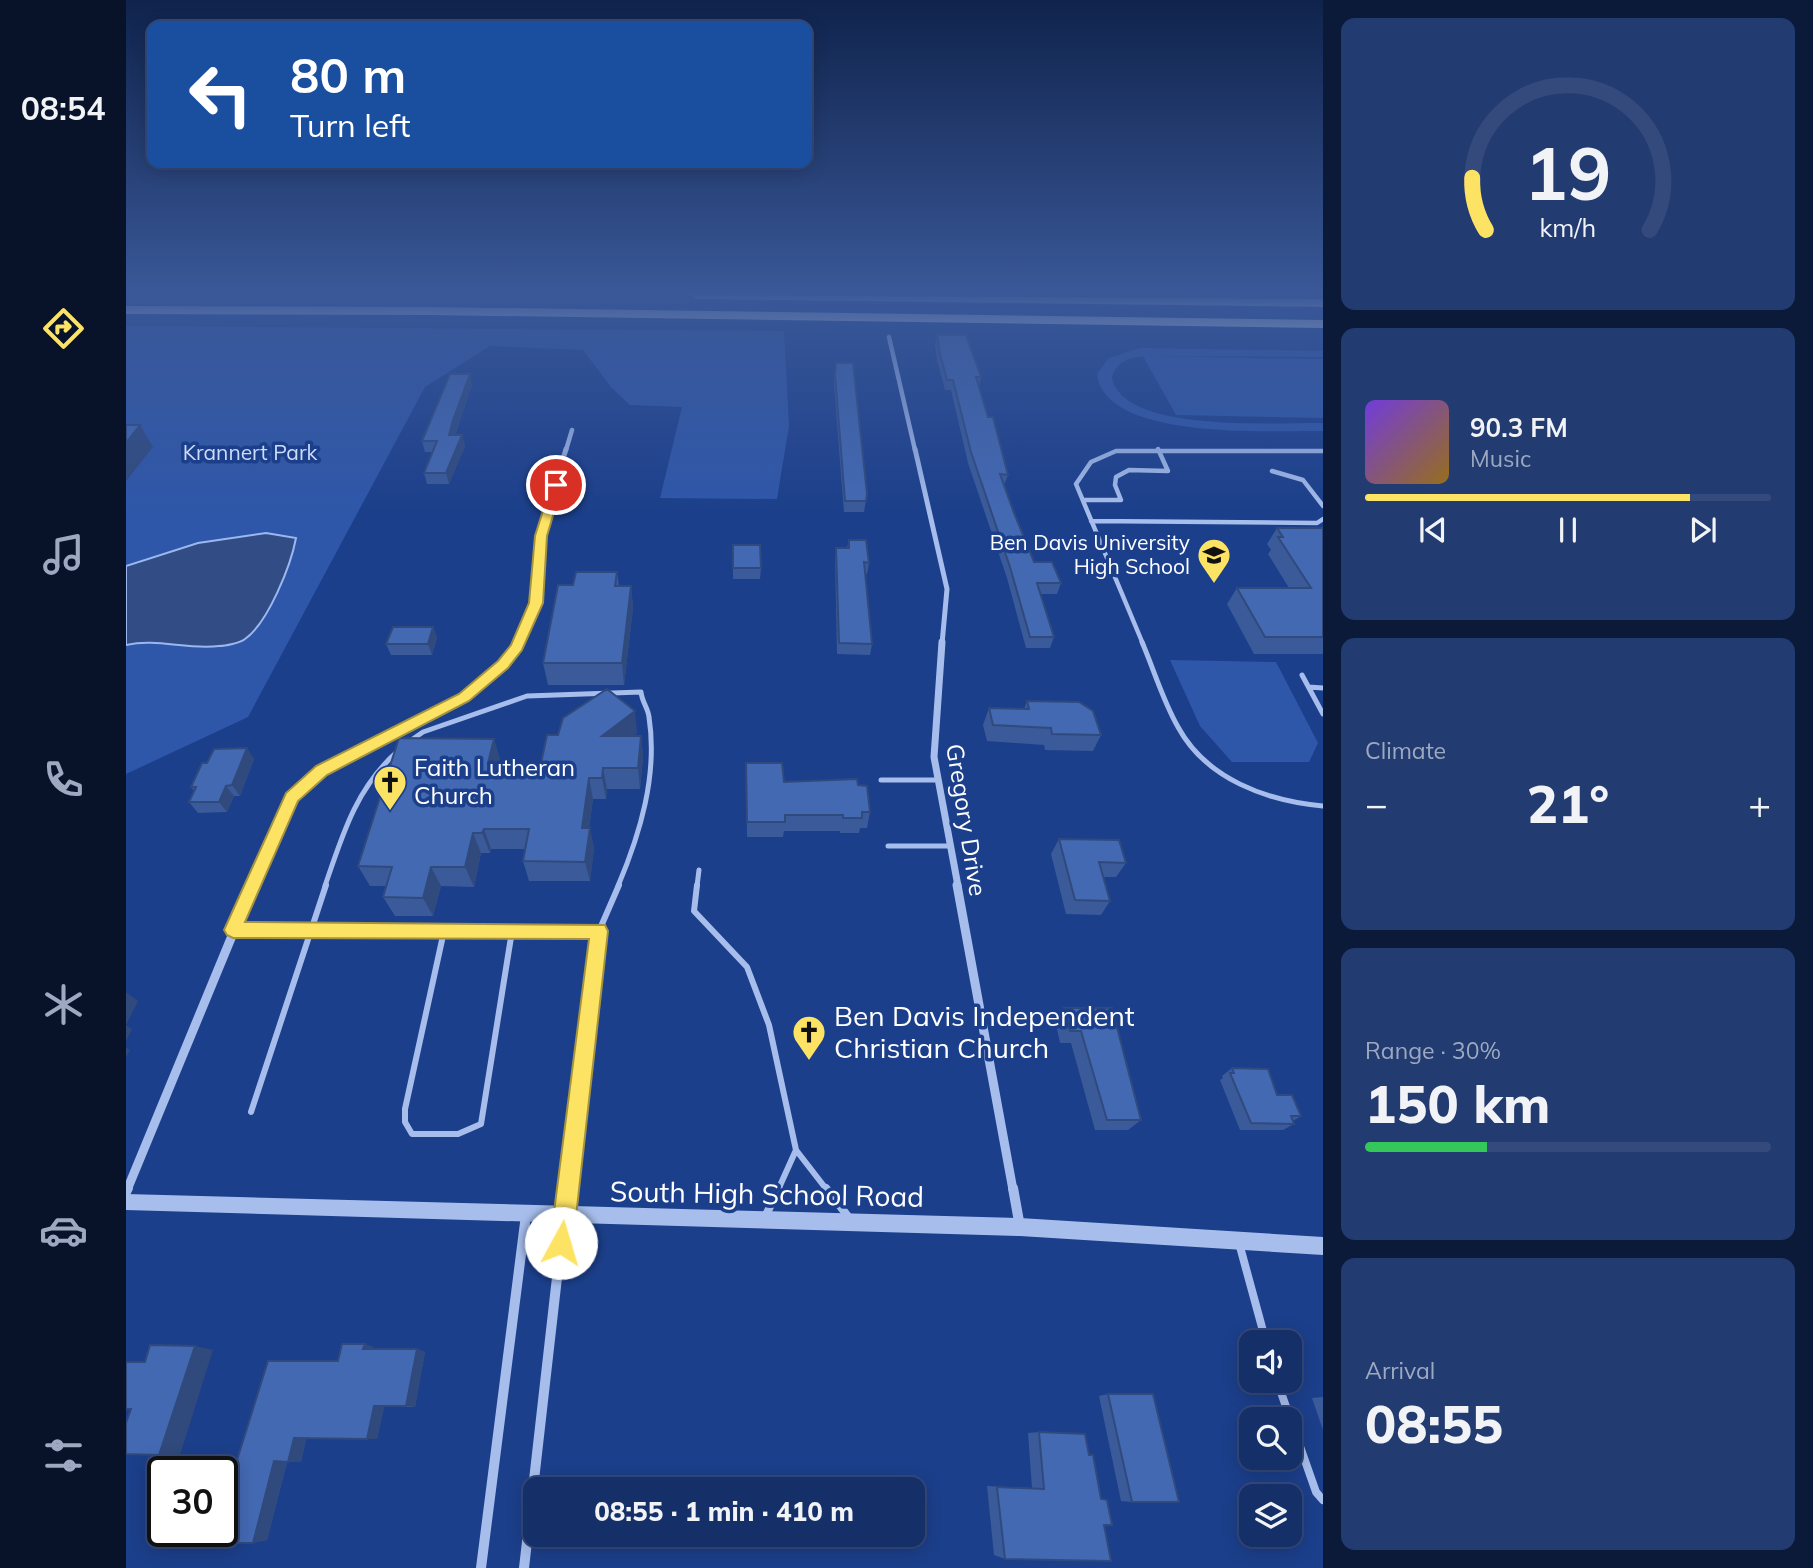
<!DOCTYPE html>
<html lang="en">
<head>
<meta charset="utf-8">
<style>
	:root { --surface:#152f68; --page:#223b71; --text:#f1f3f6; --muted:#9da9c0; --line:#344a7c; --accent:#fde364 }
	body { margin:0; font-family:Mulish,sans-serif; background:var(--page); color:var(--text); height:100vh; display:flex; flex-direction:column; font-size:26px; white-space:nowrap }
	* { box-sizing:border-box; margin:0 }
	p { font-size:23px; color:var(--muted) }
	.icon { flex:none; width:38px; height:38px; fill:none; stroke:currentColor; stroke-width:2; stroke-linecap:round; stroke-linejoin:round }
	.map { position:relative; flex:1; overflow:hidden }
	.details { display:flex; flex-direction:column; gap:18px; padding:18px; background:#0c1a39; width:490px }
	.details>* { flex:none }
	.hud { position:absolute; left:21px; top:21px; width:665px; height:147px; border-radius:14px; box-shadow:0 4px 18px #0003,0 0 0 2px var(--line); background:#1a4fa0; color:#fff; overflow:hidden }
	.buttons { position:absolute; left:1113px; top:1330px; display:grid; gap:14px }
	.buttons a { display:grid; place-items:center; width:63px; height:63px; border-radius:14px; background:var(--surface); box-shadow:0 4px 18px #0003,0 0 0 2px var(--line); font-size:35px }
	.speed { position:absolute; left:21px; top:1456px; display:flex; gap:14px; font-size:35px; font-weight:700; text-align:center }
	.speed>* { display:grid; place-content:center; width:91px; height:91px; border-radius:50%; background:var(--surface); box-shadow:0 4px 18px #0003,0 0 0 2px var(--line); line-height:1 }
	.speed .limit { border:4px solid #111; border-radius:10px; background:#fff; color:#111 }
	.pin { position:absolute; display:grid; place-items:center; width:60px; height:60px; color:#fff; margin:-30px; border:4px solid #fff; border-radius:50%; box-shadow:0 2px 7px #0007 }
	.me { position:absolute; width:77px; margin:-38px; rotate:6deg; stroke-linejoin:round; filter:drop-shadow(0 0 5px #0008) }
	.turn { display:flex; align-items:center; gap:24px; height:147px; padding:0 28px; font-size:32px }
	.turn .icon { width:91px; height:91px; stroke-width:2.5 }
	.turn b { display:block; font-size:49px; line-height:60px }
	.big { font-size:52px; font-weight:800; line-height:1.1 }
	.details .widget { flex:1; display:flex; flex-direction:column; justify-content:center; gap:10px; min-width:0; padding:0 24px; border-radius:14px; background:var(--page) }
	.details .dial { align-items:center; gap:0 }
	.dial svg { height:182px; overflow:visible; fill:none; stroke:var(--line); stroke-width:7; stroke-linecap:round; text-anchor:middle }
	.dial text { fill:var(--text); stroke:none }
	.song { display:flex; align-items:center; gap:21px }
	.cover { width:84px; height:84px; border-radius:10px; background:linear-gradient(135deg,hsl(260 70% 55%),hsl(40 70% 35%)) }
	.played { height:7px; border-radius:4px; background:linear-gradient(90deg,var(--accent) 80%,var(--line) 80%) }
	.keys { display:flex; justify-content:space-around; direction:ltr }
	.heat { display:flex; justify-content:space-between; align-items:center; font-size:38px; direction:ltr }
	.charge { height:10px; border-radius:5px; background:linear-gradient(90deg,#34c759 30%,var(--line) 0) }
	.trip { position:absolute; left:397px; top:1477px; width:402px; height:70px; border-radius:14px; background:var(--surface); box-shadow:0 4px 18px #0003,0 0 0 2px var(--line); font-weight:800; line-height:70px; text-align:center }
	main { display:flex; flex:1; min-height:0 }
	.dock { display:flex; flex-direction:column; width:126px; justify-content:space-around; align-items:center; background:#08132a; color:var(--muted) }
	.dock .icon { width:49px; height:49px }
	.dock .current { color:var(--accent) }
	.dock b { font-size:32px; color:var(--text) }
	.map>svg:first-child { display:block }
	.green { fill:#2f57a9 }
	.water { fill:#324c85; stroke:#9ab7ef; stroke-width:2 }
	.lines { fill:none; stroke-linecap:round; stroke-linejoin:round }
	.service-far3 { stroke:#a7beed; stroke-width:4.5 }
	.service-far2 { stroke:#a7beed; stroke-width:5 }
	.service-far1 { stroke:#a7beed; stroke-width:6 }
	.service { stroke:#a7beed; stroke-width:8 }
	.minor-far4 { stroke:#a7beed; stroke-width:4.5 }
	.minor-far3 { stroke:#a7beed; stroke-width:5 }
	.minor-far2 { stroke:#a7beed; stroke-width:7 }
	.minor-far1 { stroke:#a7beed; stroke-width:9 }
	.minor { stroke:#a7beed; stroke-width:10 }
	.tertiary { fill:#a7beed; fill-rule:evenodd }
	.motorway { fill:#fff; fill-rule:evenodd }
	.wall { fill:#3a5a9a }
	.shaded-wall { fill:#304a7d }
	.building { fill:#4469b3; stroke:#304a7d; stroke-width:2 }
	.route { fill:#fde364; stroke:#a49441; stroke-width:2 }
	.labels { text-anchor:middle; stroke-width:7; stroke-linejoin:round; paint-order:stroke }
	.far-park-label { font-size:21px; fill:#ccdbf9; stroke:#1c3f8b }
	.far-poi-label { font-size:21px; fill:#fff; stroke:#1c3f8b; text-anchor:end }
	.poi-label { font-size:24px; fill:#fff; stroke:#1c3f8b; text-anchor:start }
	.street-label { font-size:24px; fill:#fff; stroke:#1c3f8b }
	.near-poi-label { font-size:28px; fill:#fff; stroke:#1c3f8b; text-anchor:start }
	.near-street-label { font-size:28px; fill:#fff; stroke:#1c3f8b }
</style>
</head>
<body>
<main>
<nav class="dock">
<b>08:54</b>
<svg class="icon current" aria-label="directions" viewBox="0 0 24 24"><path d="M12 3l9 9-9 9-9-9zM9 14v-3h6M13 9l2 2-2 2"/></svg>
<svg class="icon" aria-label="music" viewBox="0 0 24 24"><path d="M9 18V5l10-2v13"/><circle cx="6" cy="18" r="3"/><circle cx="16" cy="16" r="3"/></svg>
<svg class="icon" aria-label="phone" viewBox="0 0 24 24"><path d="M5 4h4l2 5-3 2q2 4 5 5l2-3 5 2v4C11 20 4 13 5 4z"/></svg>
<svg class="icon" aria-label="climate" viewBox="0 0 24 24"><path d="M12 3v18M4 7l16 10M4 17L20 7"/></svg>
<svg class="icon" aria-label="car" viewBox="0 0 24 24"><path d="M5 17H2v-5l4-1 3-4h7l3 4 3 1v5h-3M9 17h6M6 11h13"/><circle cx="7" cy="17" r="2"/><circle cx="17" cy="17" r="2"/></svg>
<svg class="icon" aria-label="filters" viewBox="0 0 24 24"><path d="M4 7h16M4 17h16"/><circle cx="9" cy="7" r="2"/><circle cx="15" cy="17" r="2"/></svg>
</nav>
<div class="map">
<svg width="1197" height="1568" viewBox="0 0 1197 1568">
	<rect width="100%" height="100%" fill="#1c3f8b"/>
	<!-- green -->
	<path class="green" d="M0,326L658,331L663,426L651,499L534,498L556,407L504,405L485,387L457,350L364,346L299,387L122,717L0,774Z
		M1014,348L1197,351V357L1018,356L1197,359V418L1050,415L1017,356C1003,358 989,362 986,378C998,434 1152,422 1197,423V431C1148,430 979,442 971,374L983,358Z
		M1044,660L1150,662L1192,743L1183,762H1106L1074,726Z"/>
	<!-- water -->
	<path class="water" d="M140,533L170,538C165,565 142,623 119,639C114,643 99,646 93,646C61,650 31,638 0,645V566L72,543Z"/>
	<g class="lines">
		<!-- service-far3 -->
		<path class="service-far3" d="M1146,471L1177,480L1197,506
			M957,500H995L989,485L990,477L1003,470L1042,471L1032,449
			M965,521L1191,523L1197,519
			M1017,644L950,484L965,462L990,451H1197"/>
		<!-- service-far2 -->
		<path class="service-far2" d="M1016,642C1028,670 1037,701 1052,727C1080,779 1141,801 1197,806
			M1176,675L1197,714
			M1183,687L1197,688
			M284,741L297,732L401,696L515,692C516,702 522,708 523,717C532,775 514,834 492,886
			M755,780H812
			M762,846H824
			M199,886C216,836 230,788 271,752
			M571,886L573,870"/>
		<!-- service-far1 -->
		<path class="service-far1" d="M571,885L568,911L621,967L643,1025L670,1150L701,1190
			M107,930L473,931L442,1190
			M318,931L279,1109V1122L286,1134H332L355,1124L386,931
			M473,931L493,885
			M125,1112L200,885
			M652,1190L670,1150"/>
		<!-- service -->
		<path class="service" d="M700,1188L724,1219
			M439,1211L442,1188
			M639,1217L653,1188
			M1113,1243L1140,1342
			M1151,1381L1190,1492L1197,1500"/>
		<!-- minor-far4 -->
		<path class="minor-far4" d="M763,337L789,450
			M440,450L446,430"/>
		<!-- minor-far3 -->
		<path class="minor-far3" d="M789,449L821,589L816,644
			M392,644C417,611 411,566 417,528C421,501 433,474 440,449"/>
		<!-- minor-far2 -->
		<path class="minor-far2" d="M816,642L808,757L832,886
			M126,886L166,797L196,770L338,697L377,664L393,642"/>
		<!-- minor-far1 -->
		<path class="minor-far1" d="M831,885L887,1190
			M1,1190L127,885"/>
		<!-- minor -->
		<path class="minor" d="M887,1188L894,1227
			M0,1192L2,1188
			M355,1568L400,1215
			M398,1568L438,1216"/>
		<!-- tertiary -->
		<path class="tertiary" d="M0,1194L894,1218L1197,1237V1255L894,1236L0,1210Z"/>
		<!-- motorway -->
		<path class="motorway" d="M565,295L1197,299V307L571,299Z
			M0,306L305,307L1197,320V328L305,315L0,314Z"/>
	</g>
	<!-- wall -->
	<path class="wall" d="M811,335L855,377L853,386L862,417L882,475L878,485L908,562L935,583L931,594H914L928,637L924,648H900L881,578L842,463L825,390H819L811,360L809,345Z
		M710,363L741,494L738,512H718L708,385Z
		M346,385L329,435H336L339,446L323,484H301L298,473L307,452H299L296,441Z
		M1151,528H1197V654H1128L1101,604L1111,588H1163L1142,554L1145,550L1141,544Z
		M723,540L743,563L741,574H739L746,644L744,655L711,654L709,559L710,548H721Z
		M607,545L635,568L634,579H607Z
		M491,572L493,586H505L507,608L498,685H422L417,663L447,585Z
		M307,627L311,638L306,655H265L260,644Z
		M901,701L975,735L967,751L919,750L918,745L861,741L857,725L863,708L898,709Z
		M511,733L507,736H515L517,757L514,789H481L480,799H467L463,828L468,848L464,881H403L397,861L399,849H365L364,853H355L348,887L315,886L307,916H269L257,897L261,886H244L232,866L368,739L374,760L372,768H414Z
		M128,759L114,796H108L101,812L72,813L63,802L68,791L65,787Z
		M620,763L658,782L732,785L744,812L741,828H734L733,833H714V831H658L657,837H621Z
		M933,839L1000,863L990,877H978L984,901L975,915L940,914L925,854Z
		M938,1008H986L1015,1120L1002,1130H969L945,1043H934L929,1020Z
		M1106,1068L1151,1095L1175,1116L1167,1121L1168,1124L1157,1130H1114L1094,1080L1097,1078L1096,1076Z
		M248,1347V1349H291L299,1352L289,1407H258L251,1439H180L175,1462H161L141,1540L127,1543H86L212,1361Z
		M982,1394L1006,1502L995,1501L973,1396Z
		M1197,1397V1430L1186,1398Z
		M913,1432L963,1455L978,1525L879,1559L868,1555L861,1486L906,1488L902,1433Z"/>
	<!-- shaded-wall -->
	<path class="shaded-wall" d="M344,374L346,385L330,431L326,446L323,435L327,420Z
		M14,425L27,447L0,481V443Z
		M336,435L339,446L323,484L320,473Z
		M505,586L507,608L498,685L496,663Z
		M307,627L311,638L306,655L302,644Z
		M509,711L511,733L479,757L476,736Z
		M515,736L517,757L514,789L512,768Z
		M368,739L374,760L372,770L362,763Z
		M121,748L128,759L114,796L106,785Z
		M477,768L481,789L480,799L476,778Z
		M463,778L467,799L460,848L456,828Z
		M100,786L108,796L101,812L93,802Z
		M464,828L468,848L464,881L459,862Z
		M358,829L365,849L364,853L356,833Z
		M347,833L355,853L348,887L339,867Z
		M305,867L315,886L307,916L297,898Z
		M0,992L12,1001L0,1025L6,1029L0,1041Z
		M0,1047L4,1050L0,1058Z
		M239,1344L248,1347L247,1352L237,1349Z
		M69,1346L87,1350L54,1455H33Z
		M291,1349L299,1352L289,1407L280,1406Z
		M248,1406L258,1407L251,1439H241Z
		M168,1438L180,1439L175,1462H162Z
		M148,1461H161L141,1540L127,1543Z"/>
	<!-- building -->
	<path class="building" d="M811,335H840L855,377H850L862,417H867L882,475L874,474L888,513L908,562H926L935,583H911L928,637H904L884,567L845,452L827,380H821L813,350Z
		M710,363H727L741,494L740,501H719L709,374Z
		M324,374H344L327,420L323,435H336L320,473H298L311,441H296Z
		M0,425H14L0,443Z
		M1151,528H1197V637H1139L1111,588H1185L1152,537H1157Z
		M723,540H740L743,563L738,562L746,644L713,643L710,548H723Z
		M607,545H634L635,568H607Z
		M450,572H491L489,586H505L496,663H417L432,585H447Z
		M267,627H307L302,644H260Z
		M481,689L509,711L476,736H515L512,768H477L476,778H463L456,828H464L459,862L397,861L403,829H358L356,833H347L339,867H305L297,898L257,897L266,867L232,866L273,738L368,739L362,763H370L369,768H414L421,735H432L437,718Z
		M901,701L953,702L967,711L975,735L926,734L925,728L867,725L863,708L903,709Z
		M121,748L106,785L100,786L93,802H63L70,787H65L76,763H81L88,749Z
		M620,763H656L658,782L731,779L732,785L741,786L744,812H736V818H717V815H659V822H621Z
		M933,839L993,840L1000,863L973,862L984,901L949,900Z
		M938,1008H986L1015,1120H981L955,1031H944Z
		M1106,1068L1142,1069L1151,1095H1166L1175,1116H1165L1168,1124L1125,1123L1104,1073H1108Z
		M216,1344H239L237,1349H291L280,1406H248L241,1439L168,1438L162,1462L148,1461L127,1543H86L89,1531H96V1508L142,1361H212Z
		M24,1345L69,1346L33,1455L0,1454V1423L5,1409H0V1362H19Z
		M982,1394H1027L1053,1502H1006Z
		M913,1432L959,1434L963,1455H967L975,1499L981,1500L986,1525H978L985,1561L879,1559L871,1487L918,1489Z"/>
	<!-- sky -->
	<linearGradient id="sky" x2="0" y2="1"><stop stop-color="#0f234c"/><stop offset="0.57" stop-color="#3a5898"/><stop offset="1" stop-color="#3a5898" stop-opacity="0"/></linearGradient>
	<rect width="1197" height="514" fill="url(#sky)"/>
	<!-- route -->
	<path class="route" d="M426,482L436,485L421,536L417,603L396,650L382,668L343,701L201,775L172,801L119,922L479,925L482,931L447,1243L443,1251L435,1254L427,1251L424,1243L463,939L107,938L101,935L98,930L160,793L190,766L333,694L372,661L385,645L403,603L409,536Z"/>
	<!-- icons -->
	<defs>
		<symbol id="school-pin" viewBox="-11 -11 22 30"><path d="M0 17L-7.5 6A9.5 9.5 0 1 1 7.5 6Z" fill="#fde364" stroke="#1c3f8b"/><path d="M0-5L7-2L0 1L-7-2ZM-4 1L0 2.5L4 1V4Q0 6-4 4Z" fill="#111"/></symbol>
		<symbol id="church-pin" viewBox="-11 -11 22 30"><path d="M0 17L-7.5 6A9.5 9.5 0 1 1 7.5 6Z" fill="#fde364" stroke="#1c3f8b"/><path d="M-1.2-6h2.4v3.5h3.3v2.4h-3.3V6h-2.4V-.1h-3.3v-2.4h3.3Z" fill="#111"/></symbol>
	</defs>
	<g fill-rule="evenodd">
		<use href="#school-pin" x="1069" y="536" width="38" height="52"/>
		<use href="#church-pin" x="245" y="763" width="38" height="52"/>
		<use href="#church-pin" x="664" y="1013" width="38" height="52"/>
	</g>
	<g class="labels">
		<!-- far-park labels -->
		<g class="far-park-label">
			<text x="124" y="460">Krannert Park</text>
		</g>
		<!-- far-poi labels -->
		<g class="far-poi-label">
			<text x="1064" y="550">Ben Davis University<tspan x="1064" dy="24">High School</tspan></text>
		</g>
		<!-- poi labels -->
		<g class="poi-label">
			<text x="288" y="776">Faith Lutheran<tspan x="288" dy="28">Church</tspan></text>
		</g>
		<!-- street labels -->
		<g class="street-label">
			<text transform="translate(840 820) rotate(81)" y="8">Gregory Drive</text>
		</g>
		<!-- near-poi labels -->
		<g class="near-poi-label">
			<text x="708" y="1026">Ben Davis Independent<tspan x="708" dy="32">Christian Church</tspan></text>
		</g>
		<!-- near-street labels -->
		<g class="near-street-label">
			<text transform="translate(641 1194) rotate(1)" y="10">South High School Road</text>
		</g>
	</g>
</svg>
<div class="buttons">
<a><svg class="icon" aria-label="sound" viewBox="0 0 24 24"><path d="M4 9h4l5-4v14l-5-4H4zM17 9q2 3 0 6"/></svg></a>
<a><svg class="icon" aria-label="search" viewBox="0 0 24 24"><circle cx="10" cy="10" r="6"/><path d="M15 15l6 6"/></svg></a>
<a><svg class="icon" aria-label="layers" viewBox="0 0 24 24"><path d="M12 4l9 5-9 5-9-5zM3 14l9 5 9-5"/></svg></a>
</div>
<div class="speed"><div class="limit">30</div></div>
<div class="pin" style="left:430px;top:485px;background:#d93025"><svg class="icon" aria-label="arrive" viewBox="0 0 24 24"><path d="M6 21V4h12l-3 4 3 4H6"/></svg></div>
<svg class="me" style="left:435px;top:1243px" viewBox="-20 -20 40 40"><circle r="19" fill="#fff"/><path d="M0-13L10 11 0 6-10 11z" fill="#fde364"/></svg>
<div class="trip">08:55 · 1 min · 410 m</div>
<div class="hud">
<div class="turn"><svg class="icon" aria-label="left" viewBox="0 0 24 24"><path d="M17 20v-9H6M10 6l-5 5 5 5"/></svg><div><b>80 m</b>Turn left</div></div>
</div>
</div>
<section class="details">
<div class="widget dial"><svg viewBox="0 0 100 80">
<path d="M14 69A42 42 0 1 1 86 69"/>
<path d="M14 69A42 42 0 0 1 8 46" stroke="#fde364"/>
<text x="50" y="56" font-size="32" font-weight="700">19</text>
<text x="50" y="72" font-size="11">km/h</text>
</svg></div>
<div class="widget">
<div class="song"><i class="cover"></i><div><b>90.3 FM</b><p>Music</p></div></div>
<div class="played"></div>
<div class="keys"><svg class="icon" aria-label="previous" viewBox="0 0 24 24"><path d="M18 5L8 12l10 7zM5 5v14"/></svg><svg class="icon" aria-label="pause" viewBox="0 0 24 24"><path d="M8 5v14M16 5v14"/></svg><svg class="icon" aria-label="next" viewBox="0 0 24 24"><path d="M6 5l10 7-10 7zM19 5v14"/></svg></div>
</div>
<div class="widget"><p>Climate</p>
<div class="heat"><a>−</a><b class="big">21°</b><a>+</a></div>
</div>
<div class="widget"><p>Range · 30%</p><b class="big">150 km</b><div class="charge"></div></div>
<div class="widget"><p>Arrival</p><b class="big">08:55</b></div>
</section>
</main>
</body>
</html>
